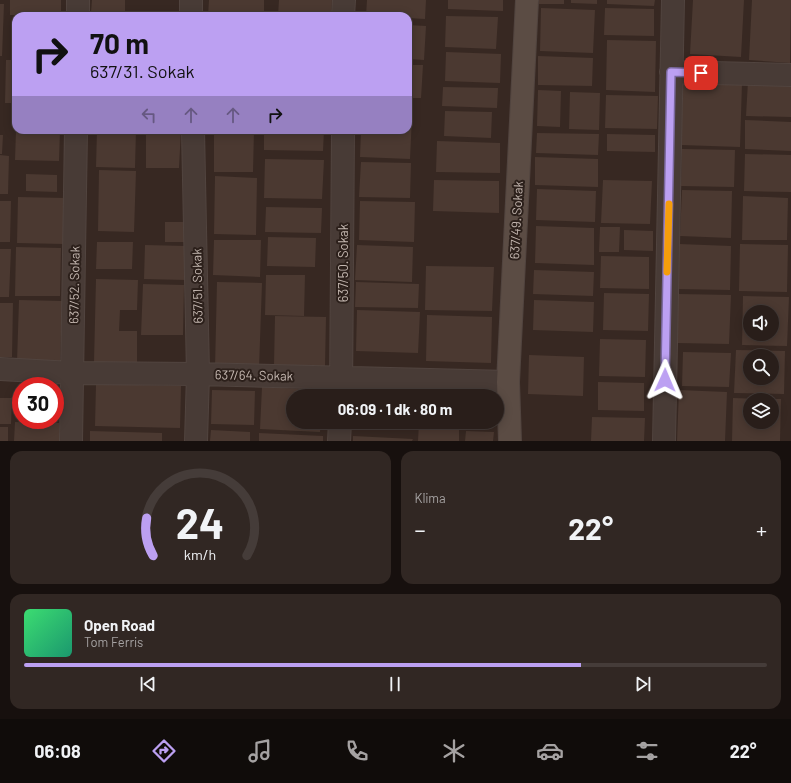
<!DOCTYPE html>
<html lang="tr">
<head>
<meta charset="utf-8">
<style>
	:root { --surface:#291e1a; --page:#312723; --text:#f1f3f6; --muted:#a5a2a2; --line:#453c39; --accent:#bca0f2 }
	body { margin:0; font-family:Barlow,sans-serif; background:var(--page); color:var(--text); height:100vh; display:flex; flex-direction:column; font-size:15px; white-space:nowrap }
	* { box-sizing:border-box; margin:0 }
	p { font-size:13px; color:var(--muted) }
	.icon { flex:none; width:22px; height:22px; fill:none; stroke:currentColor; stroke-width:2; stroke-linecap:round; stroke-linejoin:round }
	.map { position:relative; height:441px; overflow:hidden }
	.details { display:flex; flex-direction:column; gap:10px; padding:10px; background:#17100e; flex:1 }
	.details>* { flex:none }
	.banner { position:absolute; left:12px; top:12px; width:400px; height:122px; border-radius:12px; box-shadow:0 2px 10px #0003,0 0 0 1px var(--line); background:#bca0f2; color:#111; overflow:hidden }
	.controls { position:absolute; left:743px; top:305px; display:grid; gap:8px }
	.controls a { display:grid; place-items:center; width:36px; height:36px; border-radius:50%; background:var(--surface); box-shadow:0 2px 10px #0003,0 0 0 1px var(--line); font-size:20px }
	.speed { position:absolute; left:12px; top:377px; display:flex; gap:8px; font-size:20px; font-weight:700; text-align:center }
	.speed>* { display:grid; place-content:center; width:52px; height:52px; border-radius:50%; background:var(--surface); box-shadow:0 2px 10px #0003,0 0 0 1px var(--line); line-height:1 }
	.speed .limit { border:6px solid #d22; background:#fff; color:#111 }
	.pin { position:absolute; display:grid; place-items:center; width:34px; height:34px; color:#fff; margin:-17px; border-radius:8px; box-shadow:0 2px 6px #0006 }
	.me { position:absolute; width:44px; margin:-22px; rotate:1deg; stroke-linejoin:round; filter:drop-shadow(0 0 3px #0008) }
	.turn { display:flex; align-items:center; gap:14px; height:84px; padding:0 12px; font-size:18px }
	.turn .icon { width:52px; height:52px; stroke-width:2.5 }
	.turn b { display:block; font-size:28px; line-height:34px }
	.lanes { display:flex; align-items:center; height:38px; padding:0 12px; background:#0003; justify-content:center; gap:20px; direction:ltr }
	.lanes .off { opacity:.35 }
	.big { font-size:30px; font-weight:700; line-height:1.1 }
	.details .tile { flex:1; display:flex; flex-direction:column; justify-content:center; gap:6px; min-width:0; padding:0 14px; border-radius:12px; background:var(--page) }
	.details .dial { align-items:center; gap:0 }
	.dial svg { height:104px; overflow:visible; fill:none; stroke:var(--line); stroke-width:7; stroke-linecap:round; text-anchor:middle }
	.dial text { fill:var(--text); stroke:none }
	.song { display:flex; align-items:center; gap:12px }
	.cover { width:48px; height:48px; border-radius:6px; background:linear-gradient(135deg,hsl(140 70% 55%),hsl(160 70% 35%)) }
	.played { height:4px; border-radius:2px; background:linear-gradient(90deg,var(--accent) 75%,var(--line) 75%) }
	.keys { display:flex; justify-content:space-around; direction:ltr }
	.heat { display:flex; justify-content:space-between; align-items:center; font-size:22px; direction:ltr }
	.details .tiles { flex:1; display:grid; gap:10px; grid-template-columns:1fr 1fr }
	.tile:last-child { grid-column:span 2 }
	.trip { position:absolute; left:286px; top:389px; width:218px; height:40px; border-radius:20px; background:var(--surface); box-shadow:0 2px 10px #0003,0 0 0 1px var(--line); font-weight:700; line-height:40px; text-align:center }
	.tab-bar { display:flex; height:64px; justify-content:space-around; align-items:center; background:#100c0a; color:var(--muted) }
	.tab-bar .icon { width:28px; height:28px }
	.tab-bar .active { color:var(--accent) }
	.tab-bar b { font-size:18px; color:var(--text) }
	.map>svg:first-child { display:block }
	.building { fill:#4b3931; fill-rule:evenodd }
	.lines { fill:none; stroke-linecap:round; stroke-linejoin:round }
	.street-casing { stroke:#51443f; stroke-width:24 }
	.secondary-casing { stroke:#51443f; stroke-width:24 }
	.street { stroke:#483b36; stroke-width:22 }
	.secondary { stroke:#5b4c44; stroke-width:22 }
	.route-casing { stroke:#7a689d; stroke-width:10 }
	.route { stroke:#bca0f2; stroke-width:7 }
	.slow { stroke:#f59e0b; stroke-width:7 }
	.labels { text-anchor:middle; stroke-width:4; stroke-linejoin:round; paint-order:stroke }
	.street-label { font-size:13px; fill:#c4b7b0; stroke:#2c201b }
</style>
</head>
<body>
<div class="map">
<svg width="791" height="441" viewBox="0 0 791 441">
	<rect width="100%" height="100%" fill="#372822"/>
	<!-- building -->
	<path class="building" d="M10,0H61V16L10,15Z
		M92,0H125V13L91,12Z
		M209,0H264V16H208Z
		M279,0H332L331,16H278Z
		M367,0H426L425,19L408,18V16H366Z
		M448,0H503V11L448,9Z
		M539,0H564V4H539Z
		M571,0H597V4L571,3Z
		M607,0H655L654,6L607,4Z
		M693,0H744L741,57L690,54Z
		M752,0H791L790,63L749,60Z
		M0,4H4L2,56H0Z
		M541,8L595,10L593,53L540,51Z
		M605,8L654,9V36L604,35Z
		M446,16L498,17L496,49L445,47Z
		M12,19H16V53L12,52Z
		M408,25L426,26L424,60L408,59Z
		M607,40L656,41L655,92L606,90Z
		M446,52L501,54L500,83L445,81Z
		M538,56L593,58L592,86L538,85Z
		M6,60H16V103H5Z
		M408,65H423L421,98H408Z
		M683,81L742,83L740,147L681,145Z
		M748,81L791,82V117L746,116Z
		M443,87L498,88L497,108L442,106Z
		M538,90L561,91L560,127L537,126Z
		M570,92L600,93L599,130L569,129Z
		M606,95L658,96L657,129L605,128Z
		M445,111L492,112L491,138L444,136Z
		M408,117H412L410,159L360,157L361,130H408Z
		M745,120L791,122V151L745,149Z
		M16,130H60L59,161L15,160Z
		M97,130H136L135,168L96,167Z
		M146,130H181L179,168H146Z
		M214,130H254L253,172H214Z
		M264,130H324L323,151L264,150Z
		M537,133L599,134L598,155L536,153Z
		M607,134L655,135V152L607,151Z
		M0,135H3L2,154H0Z
		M437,141L500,143V173L436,172Z
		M682,149L735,150L734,187L681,186Z
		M745,154L791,155V192L744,191Z
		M0,155L9,156L8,194H0Z
		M535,157L598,159V187L535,185Z
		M265,159L324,160L322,199L264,198Z
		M361,162L411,163L410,198L359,197Z
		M99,170L136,171L134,232L98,231Z
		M26,174L57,175V192L26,191Z
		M215,176L257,178L256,235L214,234Z
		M434,180L499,181V213L433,211Z
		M603,180L652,181L650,224L601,223Z
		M537,189L596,191L595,222L536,220Z
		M682,190L732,191L731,238L680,236Z
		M743,196L788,198L787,240H742Z
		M18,197L66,198L64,244L17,243Z
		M0,201H11L10,242H0Z
		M360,201L415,202L414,242L359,240Z
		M266,207L322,208L321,233L265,232Z
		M165,222H184V242H165Z
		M536,226L594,228V265L535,263Z
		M600,227H620L619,252H599Z
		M624,230L653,231V251L624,250Z
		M268,237L316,238L315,267L267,266Z
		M214,240H261L260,277L213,275Z
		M97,242H133L132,269H96Z
		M679,244L731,246L730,290L678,289Z
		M740,244L788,245L787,292L739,291Z
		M145,245L186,246V280L144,279Z
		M357,245L413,247L412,282L355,280Z
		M16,247L61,248L60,296H15Z
		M0,249H11L9,297H0Z
		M601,256L649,257V289L600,288Z
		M426,266L494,267L492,311L425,310Z
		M534,270L594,272L593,296L533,294Z
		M266,275H305L304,316L265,315Z
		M96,279L138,280L137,310H120L119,331H137V363L94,362Z
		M217,282L262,283L259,369L215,368Z
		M356,282L419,284L418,308L355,307Z
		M143,284L184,285L183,335H141Z
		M604,293L649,294L648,331L603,330Z
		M678,294L731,295L729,344L677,343Z
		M743,296L789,297L787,346L742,345ZM750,312H772V334H750Z
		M19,300L62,301L60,362H17Z
		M534,300L594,302L593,332L533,330Z
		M0,303H13L12,357H0Z
		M357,310L420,312L418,353L356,351Z
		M427,315L492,317L491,363L426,361Z
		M275,316L326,317L325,366L274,365Z
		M600,339L646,340L645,377L599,376Z
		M736,350L785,351L784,394L734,393ZM750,356H772V378H750Z
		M683,352L731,353L729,387L682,386Z
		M529,355L584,357L583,396L528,394Z
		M598,382L644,383V411L598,410Z
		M96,384L181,386L180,428L95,426Z
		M17,387H21V415H17Z
		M262,387L322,390V396H293V422H321L320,432L260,429Z
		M55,388H60V416H55Z
		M212,390L255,391L254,425L211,424Z
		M679,390L727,392L725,441H677Z
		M0,398H12L11,424H0Z
		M733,398L762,399L750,400V422H772V399H781L780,441H732Z
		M592,417L645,418L644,441H591Z
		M15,422L59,423V441H14Z
		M419,422H489V429L459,427V441H418Z
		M0,427H8V441H0Z
		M211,430L250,432V441H210Z
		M90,431L162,433V441H90Z
		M466,431L494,432L493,441H465Z
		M259,433L323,436V441H259Z
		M353,436L413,439L412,441H353Z"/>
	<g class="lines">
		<defs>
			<path id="street" d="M191,0V16
				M78,16V0
				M343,16L344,0
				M671,72L791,75
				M193,130L198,374L196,441
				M0,369L72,373L198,374L508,382
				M341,396L343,130
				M71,441L76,130
				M339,441L340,422
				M664,441L673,0"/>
			<path id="secondary" d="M510,441L508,382L527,0"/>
		</defs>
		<!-- street casing -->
		<use href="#street" class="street-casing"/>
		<!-- secondary casing -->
		<use href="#secondary" class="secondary-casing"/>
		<!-- street -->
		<use href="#street" class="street"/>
		<!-- secondary -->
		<use href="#secondary" class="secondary"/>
	</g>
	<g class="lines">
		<defs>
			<path id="route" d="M665,380L671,72L701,73"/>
		</defs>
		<!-- route casing -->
		<use href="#route" class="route-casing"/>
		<!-- route -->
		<use href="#route" class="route"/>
		<!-- slow -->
		<path class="slow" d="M667,272L669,204"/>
	</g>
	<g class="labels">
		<!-- street labels -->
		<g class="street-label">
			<text transform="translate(516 220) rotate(-87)" y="5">637/49. Sokak</text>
			<text transform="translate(343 263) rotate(-90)" y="5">637/50. Sokak</text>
			<text transform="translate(74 285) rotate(-89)" y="5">637/52. Sokak</text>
			<text transform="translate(197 286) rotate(-91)" y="5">637/51. Sokak</text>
			<text transform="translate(254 375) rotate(1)" y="5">637/64. Sokak</text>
		</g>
	</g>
</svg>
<div class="controls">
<a><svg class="icon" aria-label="sound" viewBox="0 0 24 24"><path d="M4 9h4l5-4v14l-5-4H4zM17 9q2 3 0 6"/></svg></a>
<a><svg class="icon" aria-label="search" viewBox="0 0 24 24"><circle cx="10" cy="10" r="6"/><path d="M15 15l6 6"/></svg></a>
<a><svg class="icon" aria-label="layers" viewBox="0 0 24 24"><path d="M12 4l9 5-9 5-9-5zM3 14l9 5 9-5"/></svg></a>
</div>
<div class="speed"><div class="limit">30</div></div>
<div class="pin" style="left:701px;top:73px;background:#d93025"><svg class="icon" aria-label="arrive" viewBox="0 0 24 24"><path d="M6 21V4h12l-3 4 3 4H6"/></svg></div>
<svg class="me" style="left:665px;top:380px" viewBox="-20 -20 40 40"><path d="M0-17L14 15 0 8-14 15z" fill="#bca0f2" stroke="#fff" stroke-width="4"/></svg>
<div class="trip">06:09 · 1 dk · 80 m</div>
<div class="banner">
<div class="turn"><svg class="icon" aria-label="right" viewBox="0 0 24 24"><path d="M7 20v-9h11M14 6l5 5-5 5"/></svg><div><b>70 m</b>637/31. Sokak</div></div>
<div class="lanes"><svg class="icon off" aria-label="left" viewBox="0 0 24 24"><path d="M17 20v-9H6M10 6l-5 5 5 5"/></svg><svg class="icon off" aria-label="ahead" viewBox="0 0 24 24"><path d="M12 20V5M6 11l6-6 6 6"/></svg><svg class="icon off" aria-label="ahead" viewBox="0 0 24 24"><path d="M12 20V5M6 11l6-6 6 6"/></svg><svg class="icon" aria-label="right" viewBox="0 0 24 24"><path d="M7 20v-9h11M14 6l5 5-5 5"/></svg></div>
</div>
</div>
<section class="details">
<div class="tiles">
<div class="tile dial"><svg viewBox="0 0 100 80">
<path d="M14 69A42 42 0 1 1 86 69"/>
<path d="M14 69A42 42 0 0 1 9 40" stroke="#bca0f2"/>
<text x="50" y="56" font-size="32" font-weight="700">24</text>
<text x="50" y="72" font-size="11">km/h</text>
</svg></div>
<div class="tile"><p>Klima</p>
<div class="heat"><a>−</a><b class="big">22°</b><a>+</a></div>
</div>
<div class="tile">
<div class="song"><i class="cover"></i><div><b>Open Road</b><p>Tom Ferris</p></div></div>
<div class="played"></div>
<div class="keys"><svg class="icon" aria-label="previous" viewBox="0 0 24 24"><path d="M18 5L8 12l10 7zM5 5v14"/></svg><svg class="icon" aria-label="pause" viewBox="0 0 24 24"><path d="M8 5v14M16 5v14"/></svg><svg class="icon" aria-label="next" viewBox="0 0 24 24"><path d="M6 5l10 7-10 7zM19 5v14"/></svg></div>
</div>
</div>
</section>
<nav class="tab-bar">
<b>06:08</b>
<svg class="icon active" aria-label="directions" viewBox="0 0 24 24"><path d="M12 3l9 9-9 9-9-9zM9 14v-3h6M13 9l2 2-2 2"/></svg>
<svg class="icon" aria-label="music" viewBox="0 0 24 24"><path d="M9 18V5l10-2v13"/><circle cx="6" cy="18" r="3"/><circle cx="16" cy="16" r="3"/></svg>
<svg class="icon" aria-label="phone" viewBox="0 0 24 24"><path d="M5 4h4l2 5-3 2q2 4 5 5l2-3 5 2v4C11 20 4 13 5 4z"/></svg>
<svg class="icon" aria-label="climate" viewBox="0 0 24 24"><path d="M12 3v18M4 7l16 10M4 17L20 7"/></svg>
<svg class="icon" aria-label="car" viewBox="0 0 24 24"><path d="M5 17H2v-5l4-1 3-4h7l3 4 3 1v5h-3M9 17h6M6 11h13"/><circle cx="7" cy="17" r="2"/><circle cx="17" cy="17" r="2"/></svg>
<svg class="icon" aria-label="filters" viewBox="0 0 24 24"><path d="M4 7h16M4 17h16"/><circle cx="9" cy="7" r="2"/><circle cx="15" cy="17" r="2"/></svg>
<b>22°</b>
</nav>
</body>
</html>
